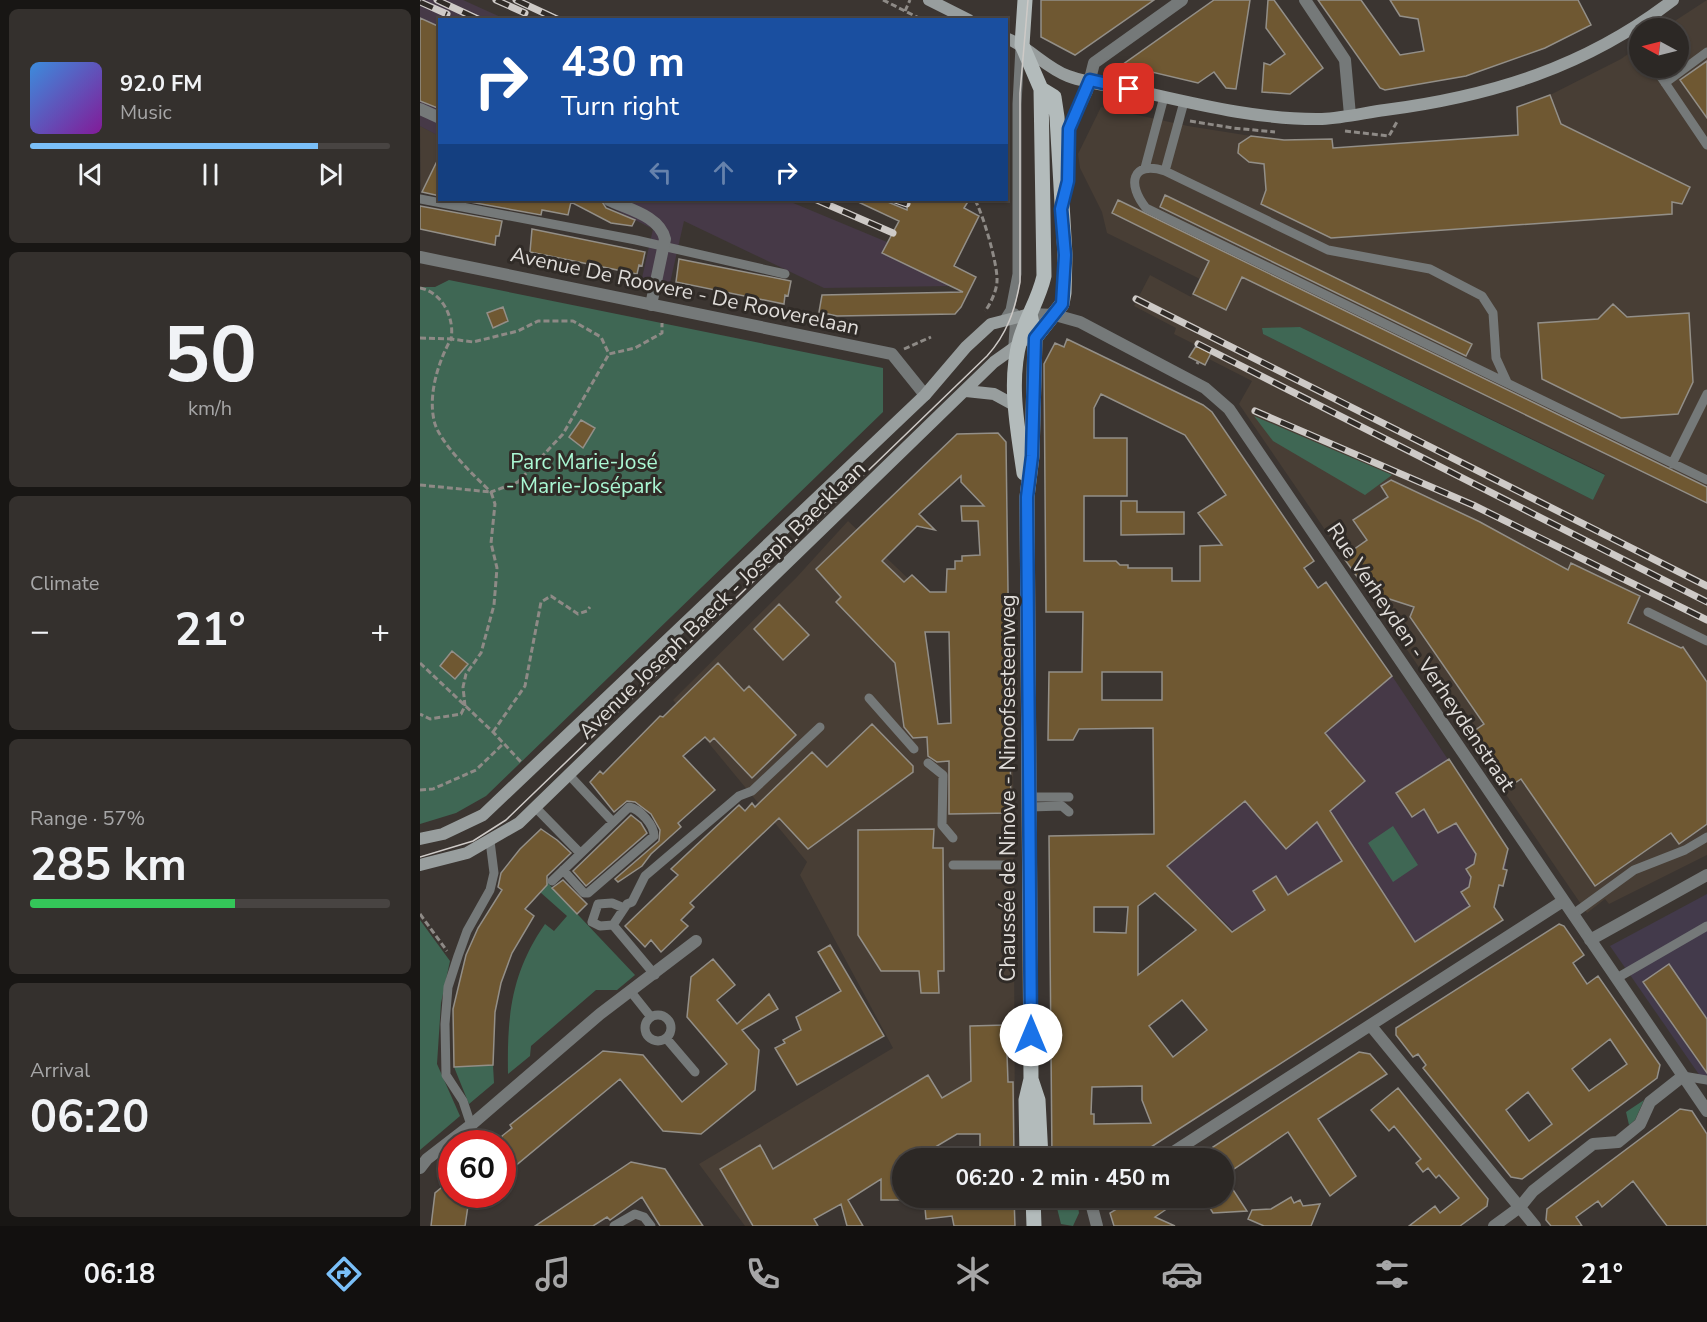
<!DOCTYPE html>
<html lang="en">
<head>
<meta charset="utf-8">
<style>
	:root { --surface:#2c2825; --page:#34302d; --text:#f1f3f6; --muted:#a6a6a7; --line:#484442; --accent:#7abff8 }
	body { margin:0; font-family:"Nunito Sans",sans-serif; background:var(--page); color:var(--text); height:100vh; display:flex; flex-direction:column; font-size:22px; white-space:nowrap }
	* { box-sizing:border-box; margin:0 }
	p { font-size:20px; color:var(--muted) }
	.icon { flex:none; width:33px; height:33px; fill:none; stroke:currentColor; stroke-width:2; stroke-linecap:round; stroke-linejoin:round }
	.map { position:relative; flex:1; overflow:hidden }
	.drawer { display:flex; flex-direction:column; gap:9px; padding:9px; background:#181614; width:420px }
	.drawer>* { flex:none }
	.banner { position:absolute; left:18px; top:18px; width:570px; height:183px; border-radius:0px; box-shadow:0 2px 4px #0004,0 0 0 2px var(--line); background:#1a4fa0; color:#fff; overflow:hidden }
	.needle { width:39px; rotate:277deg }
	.fabs { position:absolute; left:1209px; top:18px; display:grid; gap:12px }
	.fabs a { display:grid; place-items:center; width:60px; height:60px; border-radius:50%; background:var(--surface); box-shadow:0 2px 4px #0004,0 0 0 2px var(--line); font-size:30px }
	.speed { position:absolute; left:18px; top:1130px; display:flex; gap:12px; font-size:30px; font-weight:700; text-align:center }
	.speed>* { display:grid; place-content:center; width:78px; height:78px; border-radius:50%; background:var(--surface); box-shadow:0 2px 4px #0004,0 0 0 2px var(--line); line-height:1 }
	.speed .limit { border:9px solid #d22; background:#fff; color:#111 }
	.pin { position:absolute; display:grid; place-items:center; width:51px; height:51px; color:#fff; margin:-26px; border-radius:12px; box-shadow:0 3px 9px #0006 }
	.me { position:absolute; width:66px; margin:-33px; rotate:0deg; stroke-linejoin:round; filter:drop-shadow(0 0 4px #0008) }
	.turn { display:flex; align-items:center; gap:21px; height:126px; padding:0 24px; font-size:27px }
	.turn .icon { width:78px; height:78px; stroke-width:2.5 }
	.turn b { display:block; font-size:42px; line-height:51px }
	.lanes { display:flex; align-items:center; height:57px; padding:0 24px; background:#0003; justify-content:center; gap:30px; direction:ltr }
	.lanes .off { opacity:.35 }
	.big { font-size:45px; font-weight:700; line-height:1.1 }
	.drawer .widget { flex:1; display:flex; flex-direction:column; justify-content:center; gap:9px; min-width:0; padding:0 21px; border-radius:9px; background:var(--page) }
	.drawer .dial { align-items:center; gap:0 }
	.dial b { font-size:78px; line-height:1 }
	.song { display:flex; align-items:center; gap:18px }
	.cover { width:72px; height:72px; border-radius:9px; background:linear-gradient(135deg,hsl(210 70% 55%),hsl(290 70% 35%)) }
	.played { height:6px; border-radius:3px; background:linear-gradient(90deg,var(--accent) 80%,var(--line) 80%) }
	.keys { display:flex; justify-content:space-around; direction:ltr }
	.heat { display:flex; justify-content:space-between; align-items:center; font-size:33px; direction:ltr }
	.charge { height:9px; border-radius:4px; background:linear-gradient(90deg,#34c759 57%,var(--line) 0) }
	.trip { position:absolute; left:472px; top:1148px; width:342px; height:60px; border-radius:30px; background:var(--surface); box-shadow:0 2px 4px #0004,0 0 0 2px var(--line); font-weight:700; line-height:60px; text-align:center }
	.menu { display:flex; height:96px; justify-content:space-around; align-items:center; background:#12100f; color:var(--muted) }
	.menu .icon { width:42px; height:42px }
	.menu .selected { color:var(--accent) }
	.menu b { font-size:27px; color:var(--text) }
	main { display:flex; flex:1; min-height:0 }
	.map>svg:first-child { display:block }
	.built { fill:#483e35; fill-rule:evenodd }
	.education { fill:#463947 }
	.medical { fill:#433a4b }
	.green { fill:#3f6754 }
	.building { fill:#6f5832; stroke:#938f88; stroke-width:1.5; fill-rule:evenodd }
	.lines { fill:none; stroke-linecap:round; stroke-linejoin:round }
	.path { stroke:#8e8a86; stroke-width:3; stroke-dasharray:6 3; stroke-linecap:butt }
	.lane { stroke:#757979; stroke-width:9 }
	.street { stroke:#757979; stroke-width:12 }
	.secondary { stroke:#989e9e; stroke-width:12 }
	.primary { stroke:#b3bbbb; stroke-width:15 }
	.tram { stroke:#cecac7; stroke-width:1.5 }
	.rail-casing { stroke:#cecac7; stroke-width:7 }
	.rail { stroke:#302b27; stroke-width:4.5; stroke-dasharray:14; stroke-linecap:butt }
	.route-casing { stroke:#114b97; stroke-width:15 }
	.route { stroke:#1a73e8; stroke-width:10 }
	.labels { text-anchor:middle; stroke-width:6; stroke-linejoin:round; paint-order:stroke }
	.street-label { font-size:21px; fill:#dfdcd9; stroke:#302b27 }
	.park-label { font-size:21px; fill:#aaf7d3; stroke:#302b27 }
</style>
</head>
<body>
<main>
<section class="drawer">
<div class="widget">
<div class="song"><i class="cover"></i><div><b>92.0 FM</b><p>Music</p></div></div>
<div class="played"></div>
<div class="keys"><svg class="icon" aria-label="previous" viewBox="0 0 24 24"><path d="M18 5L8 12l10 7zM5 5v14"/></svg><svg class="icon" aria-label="pause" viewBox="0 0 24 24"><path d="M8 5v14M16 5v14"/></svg><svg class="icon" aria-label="next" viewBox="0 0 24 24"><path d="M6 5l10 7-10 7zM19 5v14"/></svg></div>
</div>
<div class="widget dial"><b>50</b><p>km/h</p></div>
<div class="widget"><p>Climate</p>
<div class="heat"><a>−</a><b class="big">21°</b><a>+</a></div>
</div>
<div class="widget"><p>Range · 57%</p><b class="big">285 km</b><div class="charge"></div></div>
<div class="widget"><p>Arrival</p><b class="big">06:20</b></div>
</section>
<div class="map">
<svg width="1287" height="1226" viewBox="0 0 1287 1226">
	<rect width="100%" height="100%" fill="#3b3531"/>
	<!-- built -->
	<path class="built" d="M1287,0V855L1189,904L1185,899L1167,913L819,404L832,381L789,359L792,353L754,334L756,328L714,306L730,275L771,297L780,279L687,233L682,212L660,168L658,154L681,107L768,126L831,136L864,140L912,139L913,148L1098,135L1097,107L1130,95L1201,59L1219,46L1220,68H1258V28H1244ZM880,327L1185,474L1173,500L843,334L842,329Z
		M0,126L20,136L19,156L1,193Z
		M428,521L498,588L513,745L593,746L595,1133L545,1134L544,1130L496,1158H483L459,1180L384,1226H325L279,1164L473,1048L380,875L387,862L253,700L376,578Z"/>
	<!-- education -->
	<path class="education" d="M0,0H43L85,19L20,20L19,136L0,126Z
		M176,200H366L467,242L462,253L531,286L404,288L264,221L250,283L255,293L212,284L222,278L233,229Z
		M972,676L1088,849L1083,886H1079L1073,907L1083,920L909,1032L823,940L747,866Z"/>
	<!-- medical -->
	<path class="medical" d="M1287,894V1086L1190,946Z"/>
	<!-- green -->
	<path class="green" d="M29,280L463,368V412L66,796L36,813L0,824V287H15Z
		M880,327L1185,475L1173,500L843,334L842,328Z
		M834,416L972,475L945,495L853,441Z
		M973,826L998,865L973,882L948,843Z
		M126,881L215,975L197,990H176L111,1046L110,1056L88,1074C87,1016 91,973 125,924L134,931L147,916L120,892Z
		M0,920L30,961L21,1003L17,1064L40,1116L0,1150Z
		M65,1064L73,1065L74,1083L49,1104L34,1067Z
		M1224,1100L1215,1120L1209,1125L1206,1112Z
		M658,1207L659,1213L653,1226L641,1224L637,1208Z"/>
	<!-- building -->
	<path class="building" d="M621,0H734L655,55L621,37Z
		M794,0H830L816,89L806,88L794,72L778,83L702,65Z
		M848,0H854L903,68L870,94L842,92L844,63L850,65L865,54L846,28Z
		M898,0H941L980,55L1004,51L998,19L980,16L970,0H1158L1171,25L1125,48L1046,76L965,90L960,88Z
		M0,18L20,27V109L0,101Z
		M1287,61V118L1260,80Z
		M1130,95L1141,124L1270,187L1262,204L1252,202V214L911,238L841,204L846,190L844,164L829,162L818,153L819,144L831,136L864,140L912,139L913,148L1098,135L1097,107Z
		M20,155V196L2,192Z
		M745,195L1052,344L1046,356L740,207Z
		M39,200H181L186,208L215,220L212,226L191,223L151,202L148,215L122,210L121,215Z
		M434,200H463L487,210L488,200H549L544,208L559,216L534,266L556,277L541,307L535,314L417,316L399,312L402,295L543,292L462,253L479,221Z
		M698,200L1287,487V503L822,277L806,310L773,294L789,261L692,213Z
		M0,206L82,221L79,236H76L75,245L0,229Z
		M112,229L225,252L222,266L219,265L217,274L110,252Z
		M259,259L371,281L368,296L365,295L364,304L256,282Z
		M1193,304L1207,317L1269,313L1273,382L1258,414L1201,418L1122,379L1118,323L1178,319Z
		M83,307L88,321L73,328L67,313Z
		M647,339L783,405L792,412L894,561L884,568L898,588L906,582L972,676L905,733L945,781L910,811L995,942L1050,906L1041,892L1049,887L1051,877L1046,869L1054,864L1056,854L1036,823L1018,833L1004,809L992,817L976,793L1029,759L1088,849L1083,869L1087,870L1083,886L1079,885L1074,907L1083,920L714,1158H632L629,836L734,834L733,728L659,729L653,740H628L629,672H662L663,612H626L624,364L635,343L644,347ZM681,394L765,435L806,495L778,513L802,545L780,546V581H752V568H708V565H700L696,561H664V496H707V438H674V408ZM682,672H742V700H682ZM825,801L866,849L897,822L922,861L868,895L856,876L833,891L845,910L812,932L747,866ZM735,893L776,930L718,975V906ZM674,907H708L706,933L674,932ZM762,1000L787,1030L753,1057L729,1026ZM722,1086V1100L731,1123L674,1124V1114H671L672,1087Z
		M776,346L791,353L785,365L769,357Z
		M161,420L175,428L163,448L149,437Z
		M578,433L586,442L591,813L529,814V761L517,762L508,756L507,737L493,738L484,727L475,663L416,602L421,597L396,569L537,434ZM541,476V482L564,506H541L542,521H558L560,555L542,556V561H535V569H527L526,592H510L492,575L484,582L462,561L497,526L515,530L499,514ZM505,632H529L531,723L518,724Z
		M971,480L1060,522L1148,570L1151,563L1220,596L1208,623L1261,648L1263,647L1287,682V824L1259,844L1251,833L1175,886L1101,779L1086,789L1048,735L1064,724L990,617L994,607L948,592L923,557L947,540L933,520L968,497L961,486Z
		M701,501H717V512H764V534L701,535Z
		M359,604L389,635L363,660L334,629Z
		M32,651L48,664L35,679L20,666Z
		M298,663L324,691L329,686L376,735L332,778L294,738L290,742L285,737L263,756L295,790L258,823L261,827L231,854L222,866L198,882L195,879L239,841L240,830L231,814L215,802L207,801L194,812L170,782L180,771L183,774L240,716L243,717Z
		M452,724L493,766V772L388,849L359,818L270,903L274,907L261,920L268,926L241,952L231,940L225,947L205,926L258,875L251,869L319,805L325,811L332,803L335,807L392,752L407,767Z
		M211,815L221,823L227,833L166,886L153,871Z
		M121,829L137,840L151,853L127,876V885L105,909L114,916L92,953L81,983L75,1012L73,1065L34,1067L33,1009L46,955L58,928L82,890L78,887L81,873L100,849Z
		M514,829L513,848H523L524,971H518L519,993H501L499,971H461L438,935V830Z
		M143,880L167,904L157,914L132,888Z
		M1139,924L1144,926L1164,955L1153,963L1167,984L1178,976L1240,1065L1237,1078L1102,1179L1091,1177L1003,1068L1006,1065L998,1054L993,1057L976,1035V1028ZM1190,1039L1207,1064L1169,1091L1152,1069ZM1108,1092L1132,1124L1109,1141L1086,1110Z
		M410,945L464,1036L377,1085L355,1048L365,1043L363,1040L381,1030L376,1017L421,991L398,952Z
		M293,959L315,985L297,1000L317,1024L349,994L358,1009L322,1030L339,1050L335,1090L281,1134L243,1131L200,1079L82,1177V1136L92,1128L90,1125L183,1051L223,1055L262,1102L307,1064L267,1017L271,977Z
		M1249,964L1287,1019V1073L1223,982Z
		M586,1025L588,1082H593L594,1158H560V1134H537L497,1158H483V1200H461V1179L428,1200L443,1226H427L421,1204L394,1219L398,1226H333L300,1169L340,1145L353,1169L508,1075L522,1098L551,1081L550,1026Z
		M939,1052L950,1054L967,1074L898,1119L936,1176L910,1196L868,1132L804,1176L827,1211L793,1213L783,1197H804V1158H776Z
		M978,1088L1068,1199L1067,1206L1040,1226H989L1015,1206L1020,1213L1039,1198L1019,1175L1016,1178L1008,1168L1003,1172L996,1163L1001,1159L974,1126L969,1131L951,1110Z
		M1260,1109L1272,1111L1287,1134V1226H1247L1213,1181L1182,1207L1178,1201L1156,1217L1162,1226H1131L1126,1220L1127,1209Z
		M211,1162L245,1169L283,1226H240L222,1197L190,1220L187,1217L173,1226H115Z
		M32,1179V1194H63L48,1206L45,1226H11L15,1193Z
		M504,1197H594L595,1226H534L532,1216L506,1219Z
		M716,1197H764L735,1217L755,1226H694L690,1213Z
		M871,1197L874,1203L880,1200L883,1206L900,1204L891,1226H844L828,1219L832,1210L851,1209Z"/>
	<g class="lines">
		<!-- path -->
		<path class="path" d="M463,0L503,20
			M485,11L490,0
			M770,121L813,128L855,132
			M925,131L969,136L978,120
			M555,200C563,214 578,265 577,281C577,290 570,305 565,311
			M0,288C22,292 35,318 31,339L53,342L98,331L118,321H153L181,337L189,354L215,348L242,333V323
			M0,338L31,339C18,362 7,397 15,424C22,445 54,476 71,492L98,482L143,434L189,354
			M484,349L511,337
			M777,364L778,362
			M0,485L71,492L75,504L71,543L77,568L74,605L61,653L46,674L43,687L45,706L41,714L10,719L0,714
			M0,663L73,732L101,762
			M73,732L105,686L121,602L131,596L158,614L167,611L170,607
			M0,790L13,789L56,770L84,743
			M0,914L27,951"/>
		<!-- lane -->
		<path class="lane" d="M1211,29L1220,43
			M1235,68L1287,145
			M1245,83L1287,52
			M725,168L744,97
			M745,171L764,102
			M0,199L216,240L365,274
			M583,321L590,310L597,274V104L600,47
			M593,344L595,313
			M1087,382L1076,358L1073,313L1062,296L1010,269L908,250L745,171C711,160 707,185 726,208L1287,480
			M1252,464L1287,394
			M1228,612L1287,641
			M449,698L494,749
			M508,763L523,775L522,825L533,838
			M149,775L192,821
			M609,797H649
			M115,807L160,853
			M610,807L642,806L649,812
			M533,865H585
			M132,881L209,807C220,809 234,825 234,836L168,893H164L143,870
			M1152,915L1214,870L1265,850L1287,837
			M193,925L180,926L172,922L178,904L192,903L204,908
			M235,975L193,925L207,904L212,902L225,876L319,796L332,791L400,727
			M1197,978L1287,926
			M211,992L231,1017
			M225 1028a13 13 0 1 1 26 0a13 13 0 1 1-26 0Z
			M246,1038L275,1072
			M1263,1076L1287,1080
			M51,1125L43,1101L26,1075L25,1024L28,987L38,956L47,931L70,890L74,873L70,841
			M194,1226L215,1214L224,1217L231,1226"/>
		<!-- street -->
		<path class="street" d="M885,0L925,60L930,115
			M0,109L20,118
			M646,191L649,129L667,91L674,63L762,0
			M189,200C208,209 240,216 245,239L231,305
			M0,257L472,354L505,395
			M610,314L635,315L660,322L785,388L809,409L1287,1111
			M1170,940L1287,875
			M951,1026L1115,1226
			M744,1158L1143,901
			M0,1168L7,1159L51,1125L180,1014L276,941
			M614,1203H671
			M671,1203L677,1226
			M671,1203L682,1197
			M1074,1226L1100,1207L1113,1191L1173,1144L1198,1142L1220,1124L1230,1102L1263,1076"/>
		<!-- secondary -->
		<path class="secondary" d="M509,0L549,20
			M586,38C609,47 626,68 648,76C672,85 702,87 727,93C784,106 843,120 902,119C923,118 944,113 965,110C1072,96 1166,67 1253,0
			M546,391L574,394L596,406
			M0,839L23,834L63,815L505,395L546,347L571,324L610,314
			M0,865L47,853L99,823L574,362L602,342"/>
		<!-- primary -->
		<path class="primary" d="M615,338L642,304L644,293L645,255L637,117L634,97L621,89
			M604,473C598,430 588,383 600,340C606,318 619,299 624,276L621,89L602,45L605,0
			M611,1079L618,1100L621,1158
			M607,1158L606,1100L611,1079L607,497L612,456L615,338L610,314
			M613,1197L614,1226"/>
		<!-- tram -->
		<path class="tram" d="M0,857L53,841L86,820L567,356C587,334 595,310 600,282V93L608,0"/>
		<defs>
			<path id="rail" d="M17,0L60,20
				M76,0L105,13
				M96,0L139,20
				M0,2L27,14
				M397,200L473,233
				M475,200L487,204
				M716,299L1287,586
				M778,344L1287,602
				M835,411L1053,505L1287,620"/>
		</defs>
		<!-- rail casing -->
		<use href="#rail" class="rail-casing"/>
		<!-- rail -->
		<use href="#rail" class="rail"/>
	</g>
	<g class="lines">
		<defs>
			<path id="route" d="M611,1035L607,497L612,456L615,338L642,304L645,255L641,209L648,181L649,129L670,80L709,89"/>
		</defs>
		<!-- route casing -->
		<use href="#route" class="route-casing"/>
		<!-- route -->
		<use href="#route" class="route"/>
	</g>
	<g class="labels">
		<!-- street labels -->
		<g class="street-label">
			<text transform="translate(265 291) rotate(12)" y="7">Avenue De Roovere - De Rooverelaan</text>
			<text transform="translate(302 600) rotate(-44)" y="7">Avenue Joseph Baeck - Joseph Baecklaan</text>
			<text transform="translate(1001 657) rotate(56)" y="7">Rue Verheyden - Verheydenstraat</text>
			<text transform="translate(588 788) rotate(-90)" y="7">Chaussée de Ninove - Ninoofsesteenweg</text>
		</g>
		<!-- park labels -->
		<g class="park-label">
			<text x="164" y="469">Parc Marie-José<tspan x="164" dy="24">- Marie-Josépark</tspan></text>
		</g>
	</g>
</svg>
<div class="fabs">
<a><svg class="needle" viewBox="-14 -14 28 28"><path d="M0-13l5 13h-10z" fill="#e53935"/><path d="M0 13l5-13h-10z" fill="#a6a6a7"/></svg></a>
</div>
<div class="speed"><div class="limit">60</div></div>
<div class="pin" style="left:709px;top:89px;background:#d93025"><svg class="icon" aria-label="arrive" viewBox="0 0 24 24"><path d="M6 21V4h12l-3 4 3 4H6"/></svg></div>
<svg class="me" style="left:611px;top:1035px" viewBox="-20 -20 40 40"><circle r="19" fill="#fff"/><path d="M0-13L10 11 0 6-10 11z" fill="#1a73e8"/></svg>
<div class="trip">06:20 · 2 min · 450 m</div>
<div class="banner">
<div class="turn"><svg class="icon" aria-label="right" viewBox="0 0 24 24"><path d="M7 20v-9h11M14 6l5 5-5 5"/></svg><div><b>430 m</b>Turn right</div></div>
<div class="lanes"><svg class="icon off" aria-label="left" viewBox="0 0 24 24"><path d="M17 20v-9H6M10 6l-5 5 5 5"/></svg><svg class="icon off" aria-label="ahead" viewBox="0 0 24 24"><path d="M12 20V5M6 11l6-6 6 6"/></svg><svg class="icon" aria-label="right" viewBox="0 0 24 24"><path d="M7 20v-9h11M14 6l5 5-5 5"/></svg></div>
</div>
</div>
</main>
<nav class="menu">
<b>06:18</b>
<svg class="icon selected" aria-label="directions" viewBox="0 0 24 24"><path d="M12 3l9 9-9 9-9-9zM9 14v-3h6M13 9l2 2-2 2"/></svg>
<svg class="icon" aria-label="music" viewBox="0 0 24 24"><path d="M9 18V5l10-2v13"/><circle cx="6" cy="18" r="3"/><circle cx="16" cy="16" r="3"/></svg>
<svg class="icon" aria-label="phone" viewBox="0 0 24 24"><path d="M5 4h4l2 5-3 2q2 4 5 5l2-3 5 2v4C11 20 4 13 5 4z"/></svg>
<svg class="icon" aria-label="climate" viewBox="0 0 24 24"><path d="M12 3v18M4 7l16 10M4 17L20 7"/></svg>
<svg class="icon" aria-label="car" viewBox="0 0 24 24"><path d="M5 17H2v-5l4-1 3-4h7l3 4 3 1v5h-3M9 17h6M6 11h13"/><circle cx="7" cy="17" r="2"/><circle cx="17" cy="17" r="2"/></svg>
<svg class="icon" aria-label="filters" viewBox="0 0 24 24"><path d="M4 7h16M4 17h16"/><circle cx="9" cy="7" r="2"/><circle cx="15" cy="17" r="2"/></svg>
<b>21°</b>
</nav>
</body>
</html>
